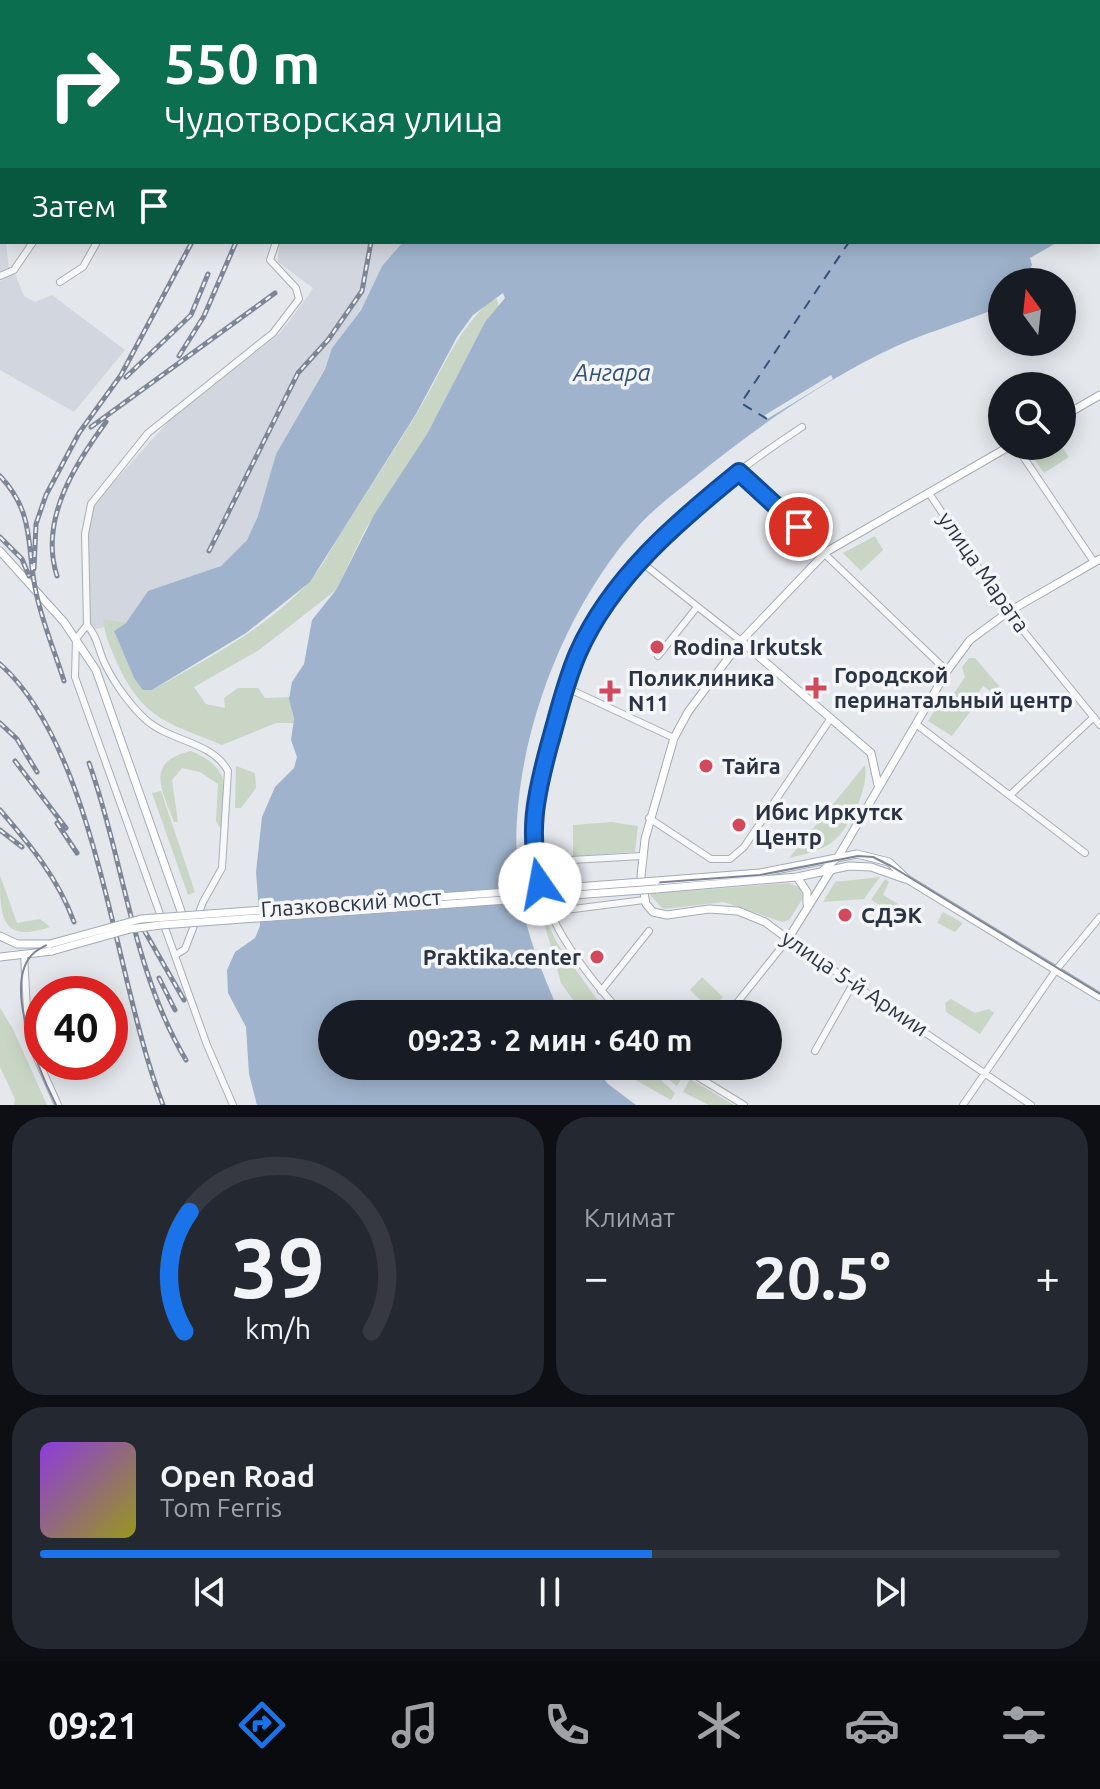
<!DOCTYPE html>
<html lang="ru">
<head>
<meta charset="utf-8">
<style>
	:root { --surface:#171b24; --page:#242831; --text:#f1f3f6; --muted:#9ea1a6; --line:#363941; --accent:#1a73e8 }
	body { margin:0; font-family:Ubuntu,sans-serif; background:var(--page); color:var(--text); height:100vh; display:flex; flex-direction:column; font-size:30px; white-space:nowrap }
	* { box-sizing:border-box; margin:0 }
	p { font-size:26px; color:var(--muted) }
	.icon { flex:none; width:44px; height:44px; fill:none; stroke:currentColor; stroke-width:2; stroke-linecap:round; stroke-linejoin:round }
	.map { position:relative; height:1105px; overflow:hidden }
	.details { display:flex; flex-direction:column; gap:12px; padding:12px; background:#0d0f14; flex:1 }
	.details>* { flex:none }
	.hud { position:absolute; left:0px; top:0px; width:1100px; height:244px; box-shadow:0 4px 20px #0003; background:#0b6e4f; color:#fff; overflow:hidden }
	.needle { width:52px; rotate:345deg }
	.buttons { position:absolute; left:988px; top:268px; display:grid; gap:16px }
	.buttons a { display:grid; place-items:center; width:88px; height:88px; border-radius:50%; background:var(--surface); box-shadow:0 4px 20px #0003; font-size:40px }
	.speed { position:absolute; left:24px; top:976px; display:flex; gap:16px; font-size:40px; font-weight:700; text-align:center }
	.speed>* { display:grid; place-content:center; width:104px; height:104px; border-radius:50%; background:var(--surface); box-shadow:0 4px 20px #0003; line-height:1 }
	.speed .limit { border:12px solid #d22; background:#fff; color:#111 }
	.pin { position:absolute; display:grid; place-items:center; width:68px; height:68px; color:#fff; margin:-34px; border:4px solid #fff; border-radius:50%; box-shadow:0 2px 8px #0007 }
	.me { position:absolute; width:88px; margin:-44px; rotate:348deg; stroke-linejoin:round; filter:drop-shadow(0 0 6px #0008) }
	.turn { display:flex; align-items:center; gap:28px; height:168px; padding:0 32px; font-size:36px }
	.turn .icon { width:104px; height:104px; stroke-width:2.5 }
	.turn b { display:block; font-size:56px; line-height:68px }
	.then { display:flex; align-items:center; height:76px; padding:0 32px; background:#0003; gap:16px; font-size:30px }
	.big { font-size:60px; font-weight:700; line-height:1.1 }
	.details .card { flex:1; display:flex; flex-direction:column; justify-content:center; gap:12px; min-width:0; padding:0 28px; border-radius:32px; background:var(--page) }
	.details .dial { align-items:center; gap:0 }
	.dial svg { height:208px; overflow:visible; fill:none; stroke:var(--line); stroke-width:7; stroke-linecap:round; text-anchor:middle }
	.dial text { fill:var(--text); stroke:none }
	.song { display:flex; align-items:center; gap:24px }
	.cover { width:96px; height:96px; border-radius:12px; background:linear-gradient(135deg,hsl(270 70% 55%),hsl(60 70% 35%)) }
	.played { height:8px; border-radius:4px; background:linear-gradient(90deg,var(--accent) 60%,var(--line) 60%) }
	.keys { display:flex; justify-content:space-around; direction:ltr }
	.heat { display:flex; justify-content:space-between; align-items:center; font-size:44px; direction:ltr }
	.details .tiles { flex:1; display:grid; gap:12px; grid-template-columns:1fr 1fr }
	.card:last-child { grid-column:span 2 }
	.trip { position:absolute; left:318px; top:1000px; width:464px; height:80px; border-radius:40px; background:var(--surface); box-shadow:0 4px 20px #0003; font-weight:700; line-height:80px; text-align:center }
	.menu { display:flex; height:128px; justify-content:space-around; align-items:center; background:#090b0e; color:var(--muted) }
	.menu .icon { width:56px; height:56px }
	.menu .active { color:var(--accent) }
	.menu b { font-size:36px; color:var(--text) }
	.map>svg:first-child { display:block }
	.built { fill:#d2d6de }
	.green { fill:#c9d6c5 }
	.water { fill:#9fb4cc }
	.pier { fill:#e4e7ec }
	.lines { fill:none; stroke-linecap:round; stroke-linejoin:round }
	.ferry { stroke:#34527a; stroke-width:2; stroke-dasharray:10 8; stroke-linecap:butt }
	.minor-casing { stroke:#a9aeb7; stroke-width:8 }
	.major-casing { stroke:#a3abb8; stroke-width:9 }
	.minor { stroke:#f7f8fa; stroke-width:6 }
	.major { stroke:#fff; stroke-width:7 }
	.tram { stroke:#7d8696; stroke-width:2 }
	.rail-casing { stroke:#7d8696; stroke-width:5 }
	.rail { stroke:#f4f6f9; stroke-width:2; stroke-dasharray:6; stroke-linecap:butt }
	.major-bridge-casing { stroke:#a3abb8; stroke-width:9; stroke-linecap:butt }
	.major-bridge { stroke:#fff; stroke-width:7 }
	.route-casing { stroke:#114b97; stroke-width:20 }
	.route { stroke:#1a73e8; stroke-width:14 }
	.poi-dot { fill:#d1495b; stroke:#f4f6f9; stroke-width:3 }
	.labels { text-anchor:middle; stroke-width:7; stroke-linejoin:round; paint-order:stroke }
	.street-label { font-size:22px; fill:#2b3445; stroke:#f4f6f9 }
	.poi-label { font-size:22px; font-weight:bold; fill:#2b3445; stroke:#f4f6f9; text-anchor:start }
	.water-label { font-size:24px; font-style:italic; fill:#34527a; stroke:#f4f6f9 }
</style>
</head>
<body>
<div class="map">
<svg width="1100" height="1105" viewBox="0 0 1100 1105">
	<rect width="100%" height="100%" fill="#e4e7ec"/>
	<!-- built -->
	<path class="built" d="M387,0H531L530,2Z
		M0,190L2,242H6L9,270L0,274Z
		M279,242H403L382,266L361,309L332,348L325,368L276,454L258,516L247,540L221,566L164,587L126,623L90,630L87,533L95,503L168,422L280,333L308,296L313,288L278,262Z
		M15,274L24,296L35,302L52,295L125,350L74,412L0,370V281Z"/>
	<!-- green -->
	<path class="green" d="M492,299H497L499,307L485,322L427,434L365,530L336,590L259,650L194,687L206,704L225,708L224,698L238,688H258L265,698L290,697L294,723H276L222,745C169,723 144,720 118,665C111,648 105,638 103,619L126,623L114,631L134,678L152,690C205,660 265,629 307,584C321,570 330,550 341,533C366,494 391,455 416,415C443,371 453,335 492,299Z
		M1061,446L1069,457L1044,473L1026,447Z
		M875,536L883,550L861,571L843,553Z
		M969,658H975L999,686L993,693L983,686L973,701L976,704L952,736L928,721L935,710L944,708L965,677L962,667Z
		M191,751C234,769 225,790 222,831L216,821L218,784L200,772L182,768L172,780L178,822H174C161,788 145,762 191,751Z
		M865,765C869,788 850,829 831,843C819,851 803,855 789,858Z
		M236,766L255,773L256,788L241,808H235Z
		M161,791L195,892L188,895L152,793Z
		M611,822L638,826L635,852L573,856V825Z
		M0,875L17,923L40,919L50,927C0,944 0,915 0,875Z
		M880,877L864,899L823,902L835,882Z
		M885,879L889,882L883,895L924,919L917,927L871,900Z
		M789,883L801,888L803,898L789,920L782,922L724,902L663,909L649,894Z
		M540,908L557,943L598,1001L583,1014L561,983Z
		M943,912L963,923L955,932L937,923Z
		M702,977L723,997L711,1010L690,990Z
		M951,999L975,1013L989,1009L994,1013L980,1034L946,1012L945,1003Z
		M0,1008L13,1029L47,1105H14L15,1099L0,1067Z
		M619,1066H646L675,1093L671,1100L630,1077Z
		M652,1066H672L684,1075L677,1086Z
		M690,1079L734,1105H709L683,1092Z"/>
	<!-- water -->
	<path class="water" d="M0,0H79L2,2L0,58Z
		M531,0H1100V218L1098,2Z
		M403,242H1058L1030,258L1032,265L1025,282H1002L1000,307C962,323 919,334 882,353C816,386 757,427 700,473C680,489 658,505 640,524C560,611 506,758 518,876C522,925 541,970 560,1014H332V1066H594L608,1084L636,1105H257L249,1074L246,1027L228,993L227,970L235,952L255,938L260,926L256,872L262,817L275,787L294,768L297,757L291,740L294,719L289,699L292,682L304,664L312,620L336,590L374,515L427,434L485,322L505,298L503,293L473,315L457,337L416,414L310,582L246,633L152,690H143L134,678L114,631L126,623L148,591L221,566L247,540L258,516L276,454L325,369L332,348L361,310L382,266Z"/>
	<!-- pier -->
	<path class="pier" d="M831,375L833,379L767,419L765,415Z"/>
	<g class="lines">
		<!-- ferry -->
		<path class="ferry" d="M1087,2L1090,0
			M767,419L741,403L849,242"/>
		<defs>
			<path id="minor" d="M338,2L339,0
				M368,2L369,0
				M0,276L14,270L33,242
				M60,282L83,267L97,242
				M1016,446L1094,562
				M739,472L947,671
				M929,493L1008,612L1100,725
				M641,562L741,641
				M87,625C98,637 98,650 105,664C114,683 130,705 145,719C170,742 212,741 228,771L222,868L203,902L185,949L177,954
				M658,656L697,607
				M565,687L674,738
				M916,724L1085,853
				M1010,795L1094,717
				M649,818L711,859H730L744,847L831,718
				M535,862L642,856
				M550,912L644,900
				M24,954L28,1028L37,1058L58,1105
				M601,991L649,931
				M622,1014C575,962 530,902 532,828C532,799 544,767 551,739C559,710 566,680 578,652C622,557 717,483 802,427
				M728,1014L788,939L1031,1105
				M815,1051L853,984
				M680,1066L744,1105
				M233,1105L207,1045L75,677L76,639L87,625L85,534L91,504L148,433L273,333L299,299L296,288L270,260L276,242
				M963,1105L1056,970L1100,917"/>
			<path id="major" d="M1062,417L1100,395
				M0,551L64,622L96,670L182,914
				M741,641L871,753L878,785
				M831,870L788,939L765,922L738,911L709,909L667,915L653,912L646,904L641,876L645,839L674,738L688,712L741,641L826,552L1010,446
				M821,872L838,857L947,671L970,640L1008,612L1100,559
				M797,877L807,892V904
				M656,881L760,873L857,854L889,862L907,879L1100,997
				M656,889L797,877L849,866L871,867L905,879
				M0,936L17,944H50
				M0,957L52,951"/>
		</defs>
		<!-- minor casing -->
		<use href="#minor" class="minor-casing"/>
		<!-- major casing -->
		<use href="#major" class="major-casing"/>
		<!-- minor -->
		<use href="#minor" class="minor"/>
		<!-- major -->
		<use href="#major" class="major"/>
		<!-- tram -->
		<path class="tram" d="M56,1105C40,1073 0,980 35,952C55,936 111,926 137,921L760,875L858,856L873,857L891,866L1100,994"/>
		<defs>
			<path id="rail" d="M456,0L462,2
				M481,0L487,2
				M513,0L519,2
				M429,2L430,0
				M179,356L204,316L236,242
				M126,377L191,315L208,274
				M91,427L275,293
				M0,476C36,514 26,547 36,592C42,622 55,652 64,681
				M0,537L22,559L29,576
				M209,551L298,373L328,340L362,291L371,242
				M34,569L36,524L46,495L79,433L121,375L192,242
				M57,576C39,520 75,464 106,422
				M0,664C98,751 114,981 163,1105
				M0,723L17,739L37,772
				M15,761L66,828
				M89,763C124,860 132,970 186,1060
				M0,810C30,845 58,878 74,922
				M57,823L77,853
				M0,830L22,847
				M144,930L184,1000
				M159,978L175,1010"/>
		</defs>
		<!-- rail casing -->
		<use href="#rail" class="rail-casing"/>
		<!-- rail -->
		<use href="#rail" class="rail"/>
		<defs>
			<path id="major-bridge" d="M50,944L141,919L656,881
				M52,951L130,929L161,925L656,889"/>
		</defs>
		<!-- major-bridge casing -->
		<use href="#major-bridge" class="major-bridge-casing"/>
		<!-- major-bridge -->
		<use href="#major-bridge" class="major-bridge"/>
	</g>
	<g class="lines">
		<defs>
			<path id="route" d="M540,884C528,832 535,798 549,746C558,715 565,683 578,653C611,578 677,522 739,472L799,527"/>
		</defs>
		<!-- route casing -->
		<use href="#route" class="route-casing"/>
		<!-- route -->
		<use href="#route" class="route"/>
	</g>
	<!-- markers -->
	<g class="poi-dot">
		<circle cx="657" cy="647" r="8"/>
		<path d="M812 676h8v8h8v8h-8v8h-8v-8h-8v-8h8z"/>
		<path d="M606 679h8v8h8v8h-8v8h-8v-8h-8v-8h8z"/>
		<circle cx="706" cy="766" r="8"/>
		<circle cx="739" cy="825" r="8"/>
		<circle cx="845" cy="915" r="8"/>
		<circle cx="597" cy="957" r="8"/>
	</g>
	<g class="labels">
		<!-- street labels -->
		<g class="street-label">
			<text transform="translate(984 572) rotate(55)" y="8">улица Марата</text>
			<text transform="translate(351 903) rotate(-4)" y="8">Глазковский мост</text>
			<text transform="translate(855 983) rotate(34)" y="8">улица 5-й Армии</text>
		</g>
		<!-- poi labels -->
		<g class="poi-label">
			<text x="673" y="655">Rodina Irkutsk</text>
			<text x="834" y="683">Городской<tspan x="834" dy="25">перинатальный центр</tspan></text>
			<text x="628" y="686">Поликлиника<tspan x="628" dy="25">N11</tspan></text>
			<text x="722" y="774">Тайга</text>
			<text x="755" y="820">Ибис Иркутск<tspan x="755" dy="25">Центр</tspan></text>
			<text x="861" y="923">СДЭК</text>
			<text x="581" y="965" text-anchor="end">Praktika.center</text>
		</g>
		<!-- water labels -->
		<g class="water-label">
			<text x="612" y="381">Ангара</text>
		</g>
	</g>
</svg>
<div class="buttons">
<a><svg class="needle" viewBox="-14 -14 28 28"><path d="M0-13l5 13h-10z" fill="#e53935"/><path d="M0 13l5-13h-10z" fill="#9ea1a6"/></svg></a>
<a><svg class="icon" aria-label="search" viewBox="0 0 24 24"><circle cx="10" cy="10" r="6"/><path d="M15 15l6 6"/></svg></a>
</div>
<div class="speed"><div class="limit">40</div></div>
<div class="pin" style="left:799px;top:527px;background:#d93025"><svg class="icon" aria-label="arrive" viewBox="0 0 24 24"><path d="M6 21V4h12l-3 4 3 4H6"/></svg></div>
<svg class="me" style="left:540px;top:884px" viewBox="-20 -20 40 40"><circle r="19" fill="#fff"/><path d="M0-13L10 11 0 6-10 11z" fill="#1a73e8"/></svg>
<div class="trip">09:23 · 2 мин · 640 m</div>
<div class="hud">
<div class="turn"><svg class="icon" aria-label="right" viewBox="0 0 24 24"><path d="M7 20v-9h11M14 6l5 5-5 5"/></svg><div><b>550 m</b>Чудотворская улица</div></div>
<div class="then">Затем<svg class="icon" aria-label="arrive" viewBox="0 0 24 24"><path d="M6 21V4h12l-3 4 3 4H6"/></svg></div>
</div>
</div>
<section class="details">
<div class="tiles">
<div class="card dial"><svg viewBox="0 0 100 80">
<path d="M14 69A42 42 0 1 1 86 69"/>
<path d="M14 69A42 42 0 0 1 16 23" stroke="#1a73e8"/>
<text x="50" y="56" font-size="32" font-weight="700">39</text>
<text x="50" y="72" font-size="11">km/h</text>
</svg></div>
<div class="card"><p>Климат</p>
<div class="heat"><a>−</a><b class="big">20.5°</b><a>+</a></div>
</div>
<div class="card">
<div class="song"><i class="cover"></i><div><b>Open Road</b><p>Tom Ferris</p></div></div>
<div class="played"></div>
<div class="keys"><svg class="icon" aria-label="previous" viewBox="0 0 24 24"><path d="M18 5L8 12l10 7zM5 5v14"/></svg><svg class="icon" aria-label="pause" viewBox="0 0 24 24"><path d="M8 5v14M16 5v14"/></svg><svg class="icon" aria-label="next" viewBox="0 0 24 24"><path d="M6 5l10 7-10 7zM19 5v14"/></svg></div>
</div>
</div>
</section>
<nav class="menu">
<b>09:21</b>
<svg class="icon active" aria-label="directions" viewBox="0 0 24 24"><path d="M12 3l9 9-9 9-9-9zM9 14v-3h6M13 9l2 2-2 2"/></svg>
<svg class="icon" aria-label="music" viewBox="0 0 24 24"><path d="M9 18V5l10-2v13"/><circle cx="6" cy="18" r="3"/><circle cx="16" cy="16" r="3"/></svg>
<svg class="icon" aria-label="phone" viewBox="0 0 24 24"><path d="M5 4h4l2 5-3 2q2 4 5 5l2-3 5 2v4C11 20 4 13 5 4z"/></svg>
<svg class="icon" aria-label="climate" viewBox="0 0 24 24"><path d="M12 3v18M4 7l16 10M4 17L20 7"/></svg>
<svg class="icon" aria-label="car" viewBox="0 0 24 24"><path d="M5 17H2v-5l4-1 3-4h7l3 4 3 1v5h-3M9 17h6M6 11h13"/><circle cx="7" cy="17" r="2"/><circle cx="17" cy="17" r="2"/></svg>
<svg class="icon" aria-label="filters" viewBox="0 0 24 24"><path d="M4 7h16M4 17h16"/><circle cx="9" cy="7" r="2"/><circle cx="15" cy="17" r="2"/></svg>
</nav>
</body>
</html>
